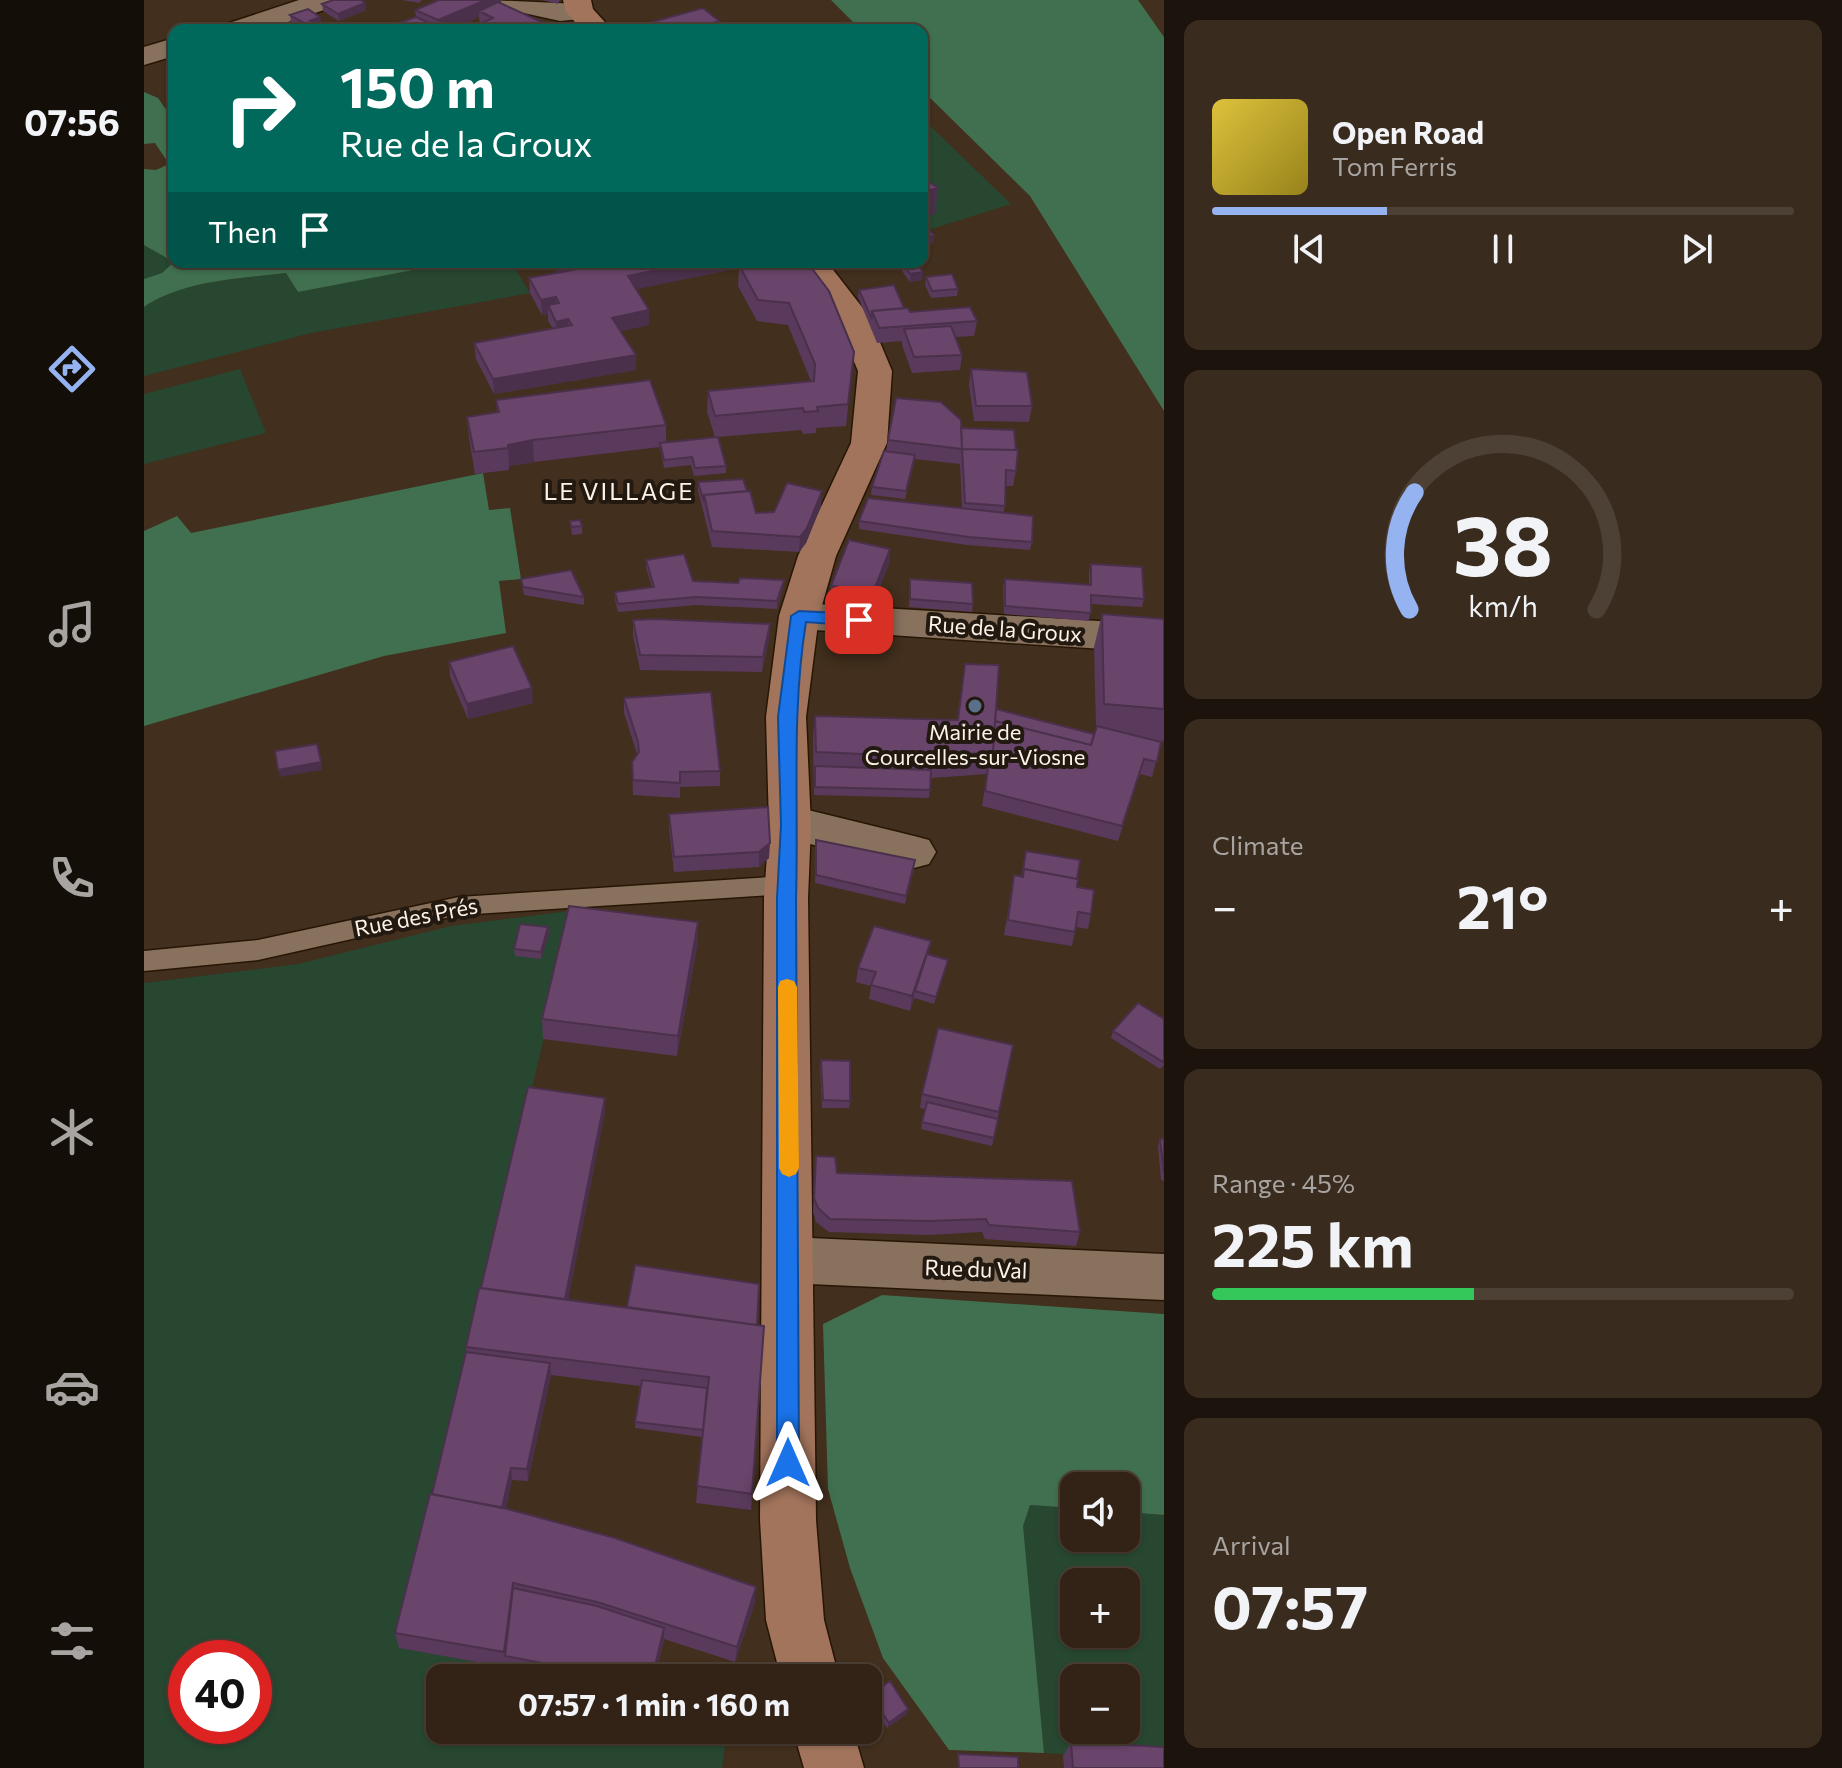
<!DOCTYPE html>
<html lang="en">
<head>
<meta charset="utf-8">
<style>
	:root { --surface:#322316; --page:#3a2b1f; --text:#f1f3f6; --muted:#a8a4a1; --line:#4d4035; --accent:#95b2f1 }
	body { margin:0; font-family:Commissioner,sans-serif; background:var(--page); color:var(--text); height:100vh; display:flex; flex-direction:column; font-size:30px; white-space:nowrap }
	* { box-sizing:border-box; margin:0 }
	p { font-size:26px; color:var(--muted) }
	.icon { flex:none; width:44px; height:44px; fill:none; stroke:currentColor; stroke-width:2; stroke-linecap:round; stroke-linejoin:round }
	.map { position:relative; flex:1; overflow:hidden }
	.panel { display:flex; flex-direction:column; gap:20px; padding:20px; background:#1c130c; width:678px }
	.panel>* { flex:none }
	.guide { position:absolute; left:24px; top:24px; width:760px; height:244px; border-radius:16px; box-shadow:0 2px 6px #0004,0 0 0 2px var(--line); background:#00695c; color:#fff; overflow:hidden }
	.tools { position:absolute; left:916px; top:1472px; display:grid; gap:16px }
	.tools a { display:grid; place-items:center; width:80px; height:80px; border-radius:16px; background:var(--surface); box-shadow:0 2px 6px #0004,0 0 0 2px var(--line); font-size:40px }
	.speed { position:absolute; left:24px; top:1640px; display:flex; gap:16px; font-size:40px; font-weight:700; text-align:center }
	.speed>* { display:grid; place-content:center; width:104px; height:104px; border-radius:50%; background:var(--surface); box-shadow:0 2px 6px #0004,0 0 0 2px var(--line); line-height:1 }
	.speed .limit { border:12px solid #d22; background:#fff; color:#111 }
	.pin { position:absolute; display:grid; place-items:center; width:68px; height:68px; color:#fff; margin:-34px; border-radius:16px; box-shadow:0 4px 12px #0006 }
	.me { position:absolute; width:88px; margin:-44px; rotate:0deg; stroke-linejoin:round; filter:drop-shadow(0 0 6px #0008) }
	.turn { display:flex; align-items:center; gap:28px; height:168px; padding:0 40px; font-size:36px }
	.turn .icon { width:104px; height:104px; stroke-width:2.5 }
	.turn b { display:block; font-size:56px; line-height:68px }
	.then { display:flex; align-items:center; height:76px; padding:0 40px; background:#0003; gap:16px; font-size:30px }
	.big { font-size:60px; font-weight:700; line-height:1.1 }
	.panel .widget { flex:1; display:flex; flex-direction:column; justify-content:center; gap:12px; min-width:0; padding:0 28px; border-radius:16px; background:var(--page) }
	.panel .dial { align-items:center; gap:0 }
	.dial svg { height:208px; overflow:visible; fill:none; stroke:var(--line); stroke-width:7; stroke-linecap:round; text-anchor:middle }
	.dial text { fill:var(--text); stroke:none }
	.song { display:flex; align-items:center; gap:24px }
	.cover { width:96px; height:96px; border-radius:12px; background:linear-gradient(135deg,hsl(50 70% 55%),hsl(50 70% 35%)) }
	.played { height:8px; border-radius:4px; background:linear-gradient(90deg,var(--accent) 30%,var(--line) 30%) }
	.keys { display:flex; justify-content:space-around; direction:ltr }
	.heat { display:flex; justify-content:space-between; align-items:center; font-size:44px; direction:ltr }
	.charge { height:12px; border-radius:6px; background:linear-gradient(90deg,#34c759 45%,var(--line) 0) }
	.trip { position:absolute; left:282px; top:1664px; width:456px; height:80px; border-radius:16px; background:var(--surface); box-shadow:0 2px 6px #0004,0 0 0 2px var(--line); font-weight:700; line-height:80px; text-align:center }
	main { display:flex; flex:1; min-height:0 }
	.tabs { display:flex; flex-direction:column; width:144px; justify-content:space-around; align-items:center; background:#140e09; color:var(--muted) }
	.tabs .icon { width:56px; height:56px }
	.tabs .on { color:var(--accent) }
	.tabs b { font-size:36px; color:var(--text) }
	.map>svg:first-child { display:block }
	.green { fill:#274731; fill-rule:evenodd }
	.forest { fill:#40704f }
	.lines { fill:none; stroke-linecap:round; stroke-linejoin:round }
	.lane-casing { stroke:#281605; stroke-width:3 }
	.street-casing { stroke:#281605; stroke-width:3 }
	.secondary-casing { stroke:#281605; stroke-width:3 }
	.lane { fill:#88725e; fill-rule:evenodd }
	.street { fill:#88725e; fill-rule:evenodd }
	.secondary { fill:#a2745c; fill-rule:evenodd }
	.wall { fill:#5a3a5c }
	.shaded-wall { fill:#4a304b }
	.building { fill:#69446b; stroke:#4a304b; stroke-width:2 }
	.route { fill:#1a73e8; stroke:#114b97; stroke-width:2 }
	.slow { fill:#f59e0b }
	.service-dot { fill:#5c6f8a; stroke:#221911; stroke-width:3 }
	.labels { text-anchor:middle; stroke-width:8; stroke-linejoin:round; paint-order:stroke }
	.street-label { font-size:22px; fill:#fff2e7; stroke:#221911 }
	.poi-label { font-size:22px; fill:#fff2e7; stroke:#221911 }
	.neighbourhood-label { font-size:24px; letter-spacing:2px; fill:#fff2e7; stroke:#221911 }
</style>
</head>
<body>
<main>
<nav class="tabs">
<b>07:56</b>
<svg class="icon on" aria-label="directions" viewBox="0 0 24 24"><path d="M12 3l9 9-9 9-9-9zM9 14v-3h6M13 9l2 2-2 2"/></svg>
<svg class="icon" aria-label="music" viewBox="0 0 24 24"><path d="M9 18V5l10-2v13"/><circle cx="6" cy="18" r="3"/><circle cx="16" cy="16" r="3"/></svg>
<svg class="icon" aria-label="phone" viewBox="0 0 24 24"><path d="M5 4h4l2 5-3 2q2 4 5 5l2-3 5 2v4C11 20 4 13 5 4z"/></svg>
<svg class="icon" aria-label="climate" viewBox="0 0 24 24"><path d="M12 3v18M4 7l16 10M4 17L20 7"/></svg>
<svg class="icon" aria-label="car" viewBox="0 0 24 24"><path d="M5 17H2v-5l4-1 3-4h7l3 4 3 1v5h-3M9 17h6M6 11h13"/><circle cx="7" cy="17" r="2"/><circle cx="17" cy="17" r="2"/></svg>
<svg class="icon" aria-label="filters" viewBox="0 0 24 24"><path d="M4 7h16M4 17h16"/><circle cx="9" cy="7" r="2"/><circle cx="15" cy="17" r="2"/></svg>
</nav>
<div class="map">
<svg width="1020" height="1768" viewBox="0 0 1020 1768">
	<rect width="100%" height="100%" fill="#422f1d"/>
	<!-- green -->
	<path class="green" d="M778,118L867,204L778,232V217L790,214L778,206Z
		M0,245H4L30,262L18,273L0,279Z
		M311,262H367L386,293L167,333L0,376V307C40,280 95,279 142,273L154,292Z
		M96,369L122,433L0,464V394Z
		M425,911L426,927L256,1648L422,1678H296V1730H583L578,1768H0V983L154,964L307,926ZM42,1658H110V1726H42Z
		M886,1505L930,1508V1538H982V1512L1020,1515V1761L900,1753L878,1526ZM930,1582H982V1634H930ZM930,1678H982V1730H930Z"/>
	<!-- forest -->
	<path class="forest" d="M687,0H994L1020,37V411L886,196L778,90V30H717Z
		M0,92L14,98L30,121V262H311L154,292L142,273C94,279 40,280 0,307V279L18,273L30,262L0,245V169L12,170L25,164L11,143L0,144Z
		M339,473L345,510L366,508L377,579L355,581L362,633L240,656L0,726V531L33,516L47,533Z
		M738,1295L1020,1314V1515L982,1512V1486H930V1508L886,1505L879,1526L900,1753L805,1750L739,1658L706,1568L684,1489L679,1324Z"/>
	<g class="lines">
		<defs>
			<path id="lane" d="M643,876L651,878L655,885L651,892L643,894L315,915L114,960L0,971V951L114,940L315,897Z"/>
			<path id="street" d="M155,0H196L192,6L120,30H78L82,24Z
				M344,0L436,4L446,6L450,12L446,18L416,21L348,6Z
				M30,38V56L0,65V47Z
				M655,603L1020,625V653L655,629L641,625L635,616L641,607Z
				M646,809L664,810L770,836L785,840L792,852L785,864L770,868L631,836L625,825L631,814Z
				M644,1237L1020,1254V1300L644,1283L626,1276L619,1260L626,1244Z"/>
			<path id="secondary" d="M419,0H447L449,9L468,30H438L422,12Z
				M650,262H683L725,316L748,371L743,443L692,556L675,616L662,717L667,825L664,898L672,1520L680,1620L695,1678H637L622,1620L616,1520L620,898L625,825L622,717L635,616L654,556L707,443L714,371L692,318Z
				M649,1730H709L720,1768H660Z"/>
		</defs>
		<!-- lane casing -->
		<use href="#lane" class="lane-casing"/>
		<!-- street casing -->
		<use href="#street" class="street-casing"/>
		<!-- secondary casing -->
		<use href="#secondary" class="secondary-casing"/>
		<!-- lane -->
		<use href="#lane" class="lane"/>
		<!-- street -->
		<use href="#street" class="street"/>
		<!-- secondary -->
		<use href="#secondary" class="secondary"/>
	</g>
	<!-- wall -->
	<path class="wall" d="M258,0H278L275,3Z
		M357,0V3L402,30H341V28L336,26L335,17L307,30H233L272,17L271,10Z
		M398,0H416L414,4Z
		M178,4L222,10L195,21L179,11Z
		M146,15L176,17L177,24L174,26L179,30H161L147,22Z
		M663,262L710,352L702,426L672,428V433L659,434L657,430L574,437L582,466V473L550,476L547,465L520,468L516,447L390,462L365,466V470L331,474L325,438L323,417L353,413L352,400L522,425V442L571,437L563,412L564,391L667,381L644,325L613,321L594,286L595,268L492,289L505,310V325L476,331L492,355V370L350,394L332,359L330,343L409,329L404,321V314L398,315L386,293L385,278L412,273V271L463,263Z
		M756,262H771L778,280L766,282L756,268Z
		M782,277L814,289L813,296L787,298L781,285Z
		M715,290L766,312L833,321L830,336L812,337L818,355L816,370L768,373L758,345V341L733,343L714,297Z
		M827,369L888,406L885,422L830,421L825,385Z
		M817,428L872,471L869,486H861L860,513L888,542L886,550L823,545L715,529V521L818,508L816,464L771,459L761,499L727,495L728,487L742,451L744,440Z
		M554,482L612,513L677,506L662,543L655,552L568,547L554,490Z
		M426,521L438,526V534L428,535Z
		M746,549L745,564L728,606L686,602L687,586Z
		M502,560L549,581L639,588L633,609L552,605L474,612L471,600V592L508,587L502,568Z
		M947,564L1000,599L998,607L947,604L945,621L860,614L859,587L861,579L945,585V572Z
		M377,579L440,597V605L380,595Z
		M766,579L829,604L828,612L765,607Z
		M958,614L1020,619V738L1019,742H1017L1008,777L996,774L974,841L838,806L843,774L787,778L785,798L670,795L669,738L671,716L813,720L821,664L852,709L950,734L952,728L950,647Z
		M489,620L626,624L625,639L618,672L496,670L489,636Z
		M305,662L389,703L324,719L306,677Z
		M480,698L576,771V786L536,787V798L489,795L488,762L493,754L480,713Z
		M624,807L625,858L615,867L530,872L525,829V814Z
		M672,848L770,868L761,904L671,883Z
		M870,875L878,877L933,879V887L947,914L944,929L932,927L928,946L860,935Z
		M554,922V942L533,1056L399,1039L398,1019Z
		M404,927L405,935L397,959L371,956L370,949Z
		M784,955L804,960L790,1004L770,998L766,1011L725,999L727,986L712,982L714,968Z
		M1020,1019V1065L1016,1069L967,1038L969,1031Z
		M869,1045L848,1146L777,1129L781,1109L776,1108L778,1094Z
		M677,1060L706,1101L705,1108H678L676,1067Z
		M461,1098V1112L424,1300L620,1326L607,1510L552,1503L558,1437L491,1428L496,1386L407,1375L384,1481L368,1480L362,1509L611,1602L591,1662L520,1639L511,1678H422L255,1648L251,1633L288,1494L322,1352V1347L337,1288Z
		M1016,1139H1020V1181L1017,1180L1014,1146Z
		M672,1156L693,1173L936,1232L932,1246L841,1239L838,1232L784,1235L685,1232L672,1222L669,1212Z
		M726,1695L763,1714L743,1728L725,1700Z
		M927,1742L1020,1768H920L919,1756Z"/>
	<!-- shaded-wall -->
	<path class="shaded-wall" d="M342,0H357V8L335,11V17L307,30H287L295,27L294,20Z
		M221,3L222,10L195,21L194,14Z
		M176,17L177,24L169,28L166,21Z
		M575,21V30H544Z
		M402,24V30H391Z
		M784,171L782,191L794,188L791,214L778,218V175Z
		M790,235L789,243L778,246V239Z
		M552,262H623L595,265V268L484,291V276Z
		M779,272L778,280L766,282V274Z
		M412,297L413,312L404,305V314L398,315L397,300Z
		M505,310V325L468,333V318Z
		M424,319L425,335L413,337L412,322Z
		M492,355V370L350,394L349,379Z
		M389,440L390,462L365,466L364,445Z
		M678,491L677,506L662,543L655,552L656,537Z
		M746,549L745,564L728,606L730,590Z
		M640,580L639,588L633,609V601Z
		M626,624L625,639L618,672L619,657Z
		M388,688L389,703L324,719L323,704Z
		M177,762L178,770L136,777L134,770Z
		M626,843L625,858L615,867V852Z
		M554,922V942L533,1056L534,1036Z
		M404,927L405,935L397,959V952Z
		M787,941L784,956L771,991L766,1011L768,996Z
		M461,1098V1112L421,1316L420,1303Z
		M406,1363L407,1376L384,1481L383,1469Z
		M367,1468L368,1480L359,1524L357,1512Z
		M612,1587L611,1602L591,1662L593,1647Z
		M520,1628V1639L511,1678H508Z
		M764,1709L763,1714L743,1728L745,1723Z"/>
	<!-- building -->
	<path class="building" d="M189,0H217L221,3L194,14L178,4Z
		M295,0H342L294,20L271,10Z
		M354,2L402,24L391,30H357L340,22L349,18L335,11Z
		M559,8L575,21L544,30H484L483,29Z
		M164,9L176,17L166,21L179,28L178,30H173L146,15Z
		M272,17L295,27L287,30H233Z
		M778,177L794,188L778,192Z
		M778,224L790,235L778,239Z
		M460,262L463,263L413,273L412,271Z
		M471,262H552L484,276L505,310L468,318L492,355L349,379L330,343L428,325L424,319L412,322L404,305L415,303L412,297L397,300L385,278Z
		M612,262H663L685,291L710,352L704,404L673,407L674,411L660,412L659,408L571,416L564,391L670,381L671,364L645,303L614,300L595,265Z
		M758,262H771L779,272L766,274Z
		M808,274L814,289L788,291L782,277Z
		M750,285L760,308L728,311V319L715,290Z
		M826,307L833,321L735,328L728,311L764,308L766,312Z
		M807,326L818,355L770,357L760,329Z
		M827,369L883,372L888,406H832Z
		M506,380L522,425L389,440L364,445V448L330,452L323,417L355,412L352,400Z
		M752,398L797,402L817,420L818,449L744,440Z
		M817,428L870,430L872,450L818,449Z
		M574,437L582,466L551,468L548,457L520,460L516,443Z
		M818,449L874,450L872,471L862,470L861,506L821,503Z
		M740,451L771,455L762,491L728,487Z
		M599,479L603,491L560,495V502L554,482Z
		M643,483L678,491L663,528L656,537L568,531L560,495L606,491L612,513L630,512Z
		M724,498L889,516L888,542L824,537L715,521Z
		M436,520L438,526L427,527L426,521Z
		M705,540L746,549L730,590L687,586Z
		M540,554L549,581L594,583L596,578L640,580L633,601L552,597L474,604L471,592L510,587L502,560Z
		M947,564L998,567L1000,599L947,595V613L861,606V579L947,585Z
		M427,570L440,597L379,587L377,579Z
		M766,579L828,583L829,604L766,599Z
		M958,614L1020,619V709L960,704Z
		M509,619L626,624L619,657L496,655L489,620Z
		M369,646L388,688L323,704L305,662Z
		M821,664L855,665L849,752L789,757L672,752L671,716L814,720Z
		M567,692L576,771L536,772V783L489,780L488,762L495,752L494,742L480,698Z
		M852,709L950,734L947,745L851,721Z
		M851,721L947,745L953,726L1017,742L1013,762L1000,759L978,826L841,791L846,752H849Z
		M173,744L177,762L134,770L131,751Z
		M671,766L787,770L786,790L671,787Z
		M624,807L626,843L615,852L530,857L525,814Z
		M672,840L771,860L762,896L672,875Z
		M882,851L936,860L933,879L880,869L878,877Z
		M880,869L934,879L933,887L950,890L947,914L934,912L931,932L864,920L870,875L879,877Z
		M425,906L554,922L534,1036L398,1019Z
		M376,924L404,927L397,952L370,949Z
		M730,926L787,941L768,996L727,985L732,972L714,968Z
		M783,954L804,960L792,997L771,991Z
		M994,1003L1020,1019V1060L1019,1062L969,1031Z
		M794,1028L869,1045L855,1112L778,1094Z
		M677,1060L706,1061V1101L679,1100Z
		M384,1087L461,1098L421,1299L337,1288Z
		M783,1102L854,1119L850,1138L778,1122Z
		M1016,1139H1020V1173Z
		M672,1156L691,1157L693,1173L928,1181L936,1232L845,1225L842,1219L786,1221L686,1219L674,1208L670,1198Z
		M491,1265L615,1284L613,1325L483,1307Z
		M335,1288L620,1326L608,1494L553,1486L565,1377L322,1347Z
		M322,1352L406,1363L383,1469L367,1468L358,1508L288,1494Z
		M498,1380L563,1388L559,1430L491,1422Z
		M286,1494L356,1507L471,1538L612,1587L593,1647L453,1602L369,1583L360,1652L251,1633Z
		M369,1588L453,1606L520,1628L508,1678H477L361,1656Z
		M746,1681L764,1709L745,1723L726,1695Z
		M927,1742L1020,1747V1768H929Z
		M814,1754L874,1757V1768H815Z"/>
	<!-- route -->
	<path class="route" d="M655,611L715,614L723,620L715,626L662,622C647,714 655,806 652,898L655,1463L652,1470L644,1473L636,1470L633,1463V898L637,825L634,717L647,616Z"/>
	<!-- slow -->
	<path class="slow" d="M643,979L650,981L653,987L655,1168L652,1174L645,1177L638,1174L635,1168L634,987L636,981Z"/>
	<!-- markers -->
	<circle class="service-dot" cx="831" cy="706" r="8"/>
	<g class="labels">
		<!-- street labels -->
		<g class="street-label">
			<text transform="translate(861 629) rotate(4)" y="8">Rue de la Groux</text>
			<text transform="translate(272 917) rotate(-11)" y="8">Rue des Prés</text>
			<text transform="translate(832 1269) rotate(2)" y="8">Rue du Val</text>
		</g>
		<!-- poi labels -->
		<g class="poi-label">
			<text x="831" y="740">Mairie de<tspan x="831" dy="25">Courcelles-sur-Viosne</tspan></text>
		</g>
		<!-- neighbourhood labels -->
		<g class="neighbourhood-label">
			<text x="475" y="500">LE VILLAGE</text>
		</g>
	</g>
</svg>
<div class="tools">
<a><svg class="icon" aria-label="sound" viewBox="0 0 24 24"><path d="M4 9h4l5-4v14l-5-4H4zM17 9q2 3 0 6"/></svg></a>
<a>+</a>
<a>−</a>
</div>
<div class="speed"><div class="limit">40</div></div>
<div class="pin" style="left:715px;top:620px;background:#d93025"><svg class="icon" aria-label="arrive" viewBox="0 0 24 24"><path d="M6 21V4h12l-3 4 3 4H6"/></svg></div>
<svg class="me" style="left:644px;top:1463px" viewBox="-20 -20 40 40"><path d="M0-17L14 15 0 8-14 15z" fill="#1a73e8" stroke="#fff" stroke-width="4"/></svg>
<div class="trip">07:57 · 1 min · 160 m</div>
<div class="guide">
<div class="turn"><svg class="icon" aria-label="right" viewBox="0 0 24 24"><path d="M7 20v-9h11M14 6l5 5-5 5"/></svg><div><b>150 m</b>Rue de la Groux</div></div>
<div class="then">Then<svg class="icon" aria-label="arrive" viewBox="0 0 24 24"><path d="M6 21V4h12l-3 4 3 4H6"/></svg></div>
</div>
</div>
<section class="panel">
<div class="widget">
<div class="song"><i class="cover"></i><div><b>Open Road</b><p>Tom Ferris</p></div></div>
<div class="played"></div>
<div class="keys"><svg class="icon" aria-label="previous" viewBox="0 0 24 24"><path d="M18 5L8 12l10 7zM5 5v14"/></svg><svg class="icon" aria-label="pause" viewBox="0 0 24 24"><path d="M8 5v14M16 5v14"/></svg><svg class="icon" aria-label="next" viewBox="0 0 24 24"><path d="M6 5l10 7-10 7zM19 5v14"/></svg></div>
</div>
<div class="widget dial"><svg viewBox="0 0 100 80">
<path d="M14 69A42 42 0 1 1 86 69"/>
<path d="M14 69A42 42 0 0 1 16 24" stroke="#95b2f1"/>
<text x="50" y="56" font-size="32" font-weight="700">38</text>
<text x="50" y="72" font-size="11">km/h</text>
</svg></div>
<div class="widget"><p>Climate</p>
<div class="heat"><a>−</a><b class="big">21°</b><a>+</a></div>
</div>
<div class="widget"><p>Range · 45%</p><b class="big">225 km</b><div class="charge"></div></div>
<div class="widget"><p>Arrival</p><b class="big">07:57</b></div>
</section>
</main>
</body>
</html>
